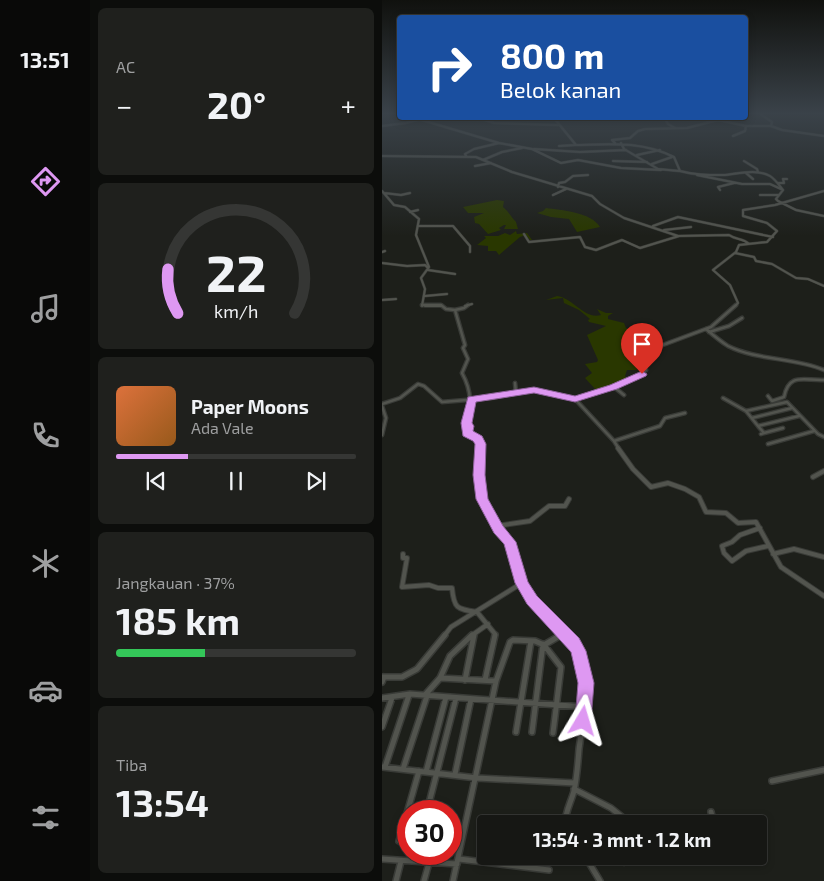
<!DOCTYPE html>
<html lang="id">
<head>
<meta charset="utf-8">
<style>
	:root { --surface:#161714; --page:#1f201d; --text:#f1f3f6; --muted:#9e9fa0; --line:#353634; --accent:#de98f2 }
	body { margin:0; font-family:"Exo 2",sans-serif; background:var(--page); color:var(--text); height:100vh; display:flex; flex-direction:column; font-size:19px; white-space:nowrap }
	* { box-sizing:border-box; margin:0 }
	p { font-size:16px; color:var(--muted) }
	.icon { flex:none; width:28px; height:28px; fill:none; stroke:currentColor; stroke-width:2; stroke-linecap:round; stroke-linejoin:round }
	.map { position:relative; flex:1; overflow:hidden }
	.panel { display:flex; flex-direction:column; gap:8px; padding:8px; background:#0c0d0b; width:292px }
	.panel>* { flex:none }
	.hud { position:absolute; left:15px; top:15px; width:351px; height:105px; border-radius:5px; box-shadow:0 2px 8px #0003,0 0 0 1px var(--line); background:#1a4fa0; color:#fff; overflow:hidden }
	.speed { position:absolute; left:15px; top:800px; display:flex; gap:10px; font-size:25px; font-weight:700; text-align:center }
	.speed>* { display:grid; place-content:center; width:65px; height:65px; border-radius:50%; background:var(--surface); box-shadow:0 2px 8px #0003,0 0 0 1px var(--line); line-height:1 }
	.speed .limit { border:8px solid #d22; background:#fff; color:#111 }
	.pin { position:absolute; display:grid; place-items:center; width:42px; height:42px; color:#fff; margin:-51px -21px; border-radius:50% 50% 50% 0; rotate:-45deg; box-shadow:0 0 5px #0007 }
	.pin .icon { rotate:45deg }
	.me { position:absolute; width:55px; margin:-28px; rotate:7deg; stroke-linejoin:round; filter:drop-shadow(0 0 4px #0008) }
	.turn { display:flex; align-items:center; gap:18px; height:105px; padding:0 20px; font-size:22px }
	.turn .icon { width:65px; height:65px; stroke-width:2.5 }
	.turn b { display:block; font-size:35px; line-height:42px }
	.big { font-size:38px; font-weight:700; line-height:1.1 }
	.panel .widget { flex:1; display:flex; flex-direction:column; justify-content:center; gap:8px; min-width:0; padding:0 18px; border-radius:8px; background:var(--page) }
	.panel .dial { align-items:center; gap:0 }
	.dial svg { height:130px; overflow:visible; fill:none; stroke:var(--line); stroke-width:7; stroke-linecap:round; text-anchor:middle }
	.dial text { fill:var(--text); stroke:none }
	.song { display:flex; align-items:center; gap:15px }
	.cover { width:60px; height:60px; border-radius:8px; background:linear-gradient(135deg,hsl(20 70% 55%),hsl(30 70% 35%)) }
	.played { height:5px; border-radius:2px; background:linear-gradient(90deg,var(--accent) 30%,var(--line) 30%) }
	.keys { display:flex; justify-content:space-around; direction:ltr }
	.heat { display:flex; justify-content:space-between; align-items:center; font-size:28px; direction:ltr }
	.charge { height:8px; border-radius:4px; background:linear-gradient(90deg,#34c759 37%,var(--line) 0) }
	.trip { position:absolute; left:95px; top:815px; width:290px; height:50px; border-radius:5px; background:var(--surface); box-shadow:0 2px 8px #0003,0 0 0 1px var(--line); font-weight:700; line-height:50px; text-align:center }
	main { display:flex; flex:1; min-height:0 }
	.tabs { display:flex; flex-direction:column; width:90px; justify-content:space-around; align-items:center; background:#090908; color:var(--muted) }
	.tabs .icon { width:35px; height:35px }
	.tabs .current { color:var(--accent) }
	.tabs b { font-size:22px; color:var(--text) }
	.map>svg:first-child { display:block }
	.green { fill:#293700 }
	.lines { fill:none; stroke-linecap:round; stroke-linejoin:round }
	.minor-far3-casing { stroke:#393b37; stroke-width:3 }
	.minor-far2-casing { stroke:#393b37; stroke-width:5 }
	.minor-far1-casing { stroke:#393b37; stroke-width:6 }
	.minor-casing { stroke:#393b37; stroke-width:8 }
	.minor-far3 { stroke:#52544e; stroke-width:2 }
	.minor-far2 { stroke:#52544e; stroke-width:2.5 }
	.minor-far1 { stroke:#52544e; stroke-width:4 }
	.minor { stroke:#52544e; stroke-width:5 }
	.route { fill:#de98f2; stroke:#90639d }
</style>
</head>
<body>
<main>
<nav class="tabs">
<b>13:51</b>
<svg class="icon current" aria-label="directions" viewBox="0 0 24 24"><path d="M12 3l9 9-9 9-9-9zM9 14v-3h6M13 9l2 2-2 2"/></svg>
<svg class="icon" aria-label="music" viewBox="0 0 24 24"><path d="M9 18V5l10-2v13"/><circle cx="6" cy="18" r="3"/><circle cx="16" cy="16" r="3"/></svg>
<svg class="icon" aria-label="phone" viewBox="0 0 24 24"><path d="M5 4h4l2 5-3 2q2 4 5 5l2-3 5 2v4C11 20 4 13 5 4z"/></svg>
<svg class="icon" aria-label="climate" viewBox="0 0 24 24"><path d="M12 3v18M4 7l16 10M4 17L20 7"/></svg>
<svg class="icon" aria-label="car" viewBox="0 0 24 24"><path d="M5 17H2v-5l4-1 3-4h7l3 4 3 1v5h-3M9 17h6M6 11h13"/><circle cx="7" cy="17" r="2"/><circle cx="17" cy="17" r="2"/></svg>
<svg class="icon" aria-label="filters" viewBox="0 0 24 24"><path d="M4 7h16M4 17h16"/><circle cx="9" cy="7" r="2"/><circle cx="15" cy="17" r="2"/></svg>
</nav>
<section class="panel">
<div class="widget"><p>AC</p>
<div class="heat"><a>−</a><b class="big">20°</b><a>+</a></div>
</div>
<div class="widget dial"><svg viewBox="0 0 100 80">
<path d="M14 69A42 42 0 1 1 86 69"/>
<path d="M14 69A42 42 0 0 1 8 42" stroke="#de98f2"/>
<text x="50" y="56" font-size="32" font-weight="700">22</text>
<text x="50" y="72" font-size="11">km/h</text>
</svg></div>
<div class="widget">
<div class="song"><i class="cover"></i><div><b>Paper Moons</b><p>Ada Vale</p></div></div>
<div class="played"></div>
<div class="keys"><svg class="icon" aria-label="previous" viewBox="0 0 24 24"><path d="M18 5L8 12l10 7zM5 5v14"/></svg><svg class="icon" aria-label="pause" viewBox="0 0 24 24"><path d="M8 5v14M16 5v14"/></svg><svg class="icon" aria-label="next" viewBox="0 0 24 24"><path d="M6 5l10 7-10 7zM19 5v14"/></svg></div>
</div>
<div class="widget"><p>Jangkauan · 37%</p><b class="big">185 km</b><div class="charge"></div></div>
<div class="widget"><p>Tiba</p><b class="big">13:54</b></div>
</section>
<div class="map">
<svg width="442" height="881" viewBox="0 0 442 881">
	<rect width="100%" height="100%" fill="#1d1f1a"/>
	<!-- green -->
	<path class="green" d="M115,200L122,201L121,207C127,212 129,217 134,222L136,229H122L124,225H122L117,228L119,230L106,234L97,224L93,223L92,217L102,213H86L81,207Z
		M164,208C179,210 209,212 218,227L195,232L187,219L169,217L155,213L161,211Z
		M134,231L135,234L145,233L150,240H148L144,235L138,237L117,255L114,251H106V246L95,245L104,238L102,236H116L123,233L128,235Z
		M175,296C191,298 203,320 219,315L215,309L224,313H231L226,316V319L242,323L244,328L249,330L253,339L262,349L250,345L246,348V354L254,357L247,361L254,367L255,370H245L243,376L246,380L214,390L203,378L210,373L203,364L215,362L216,360L205,335L224,326L207,322L206,320L208,319L197,310L182,303L181,298L164,300Z"/>
	<g class="lines">
		<defs>
			<path id="minor-far3" d="M15,113H18
				M377,113L390,122L389,126
				M33,118L117,143L92,149L83,154L84,156
				M105,118L103,120L112,123L176,125
				M172,118L194,145C230,144 259,141 292,157L298,171C312,175 326,175 341,175C355,174 374,168 388,176C393,179 397,185 401,190L394,199L396,201L414,210L442,216
				M173,118H178
				M312,118L320,119
				M322,118L320,119L328,121
				M96,119L103,120
				M283,119L286,124L293,128
				M0,126L24,123L42,118
				M351,136L363,131L364,126
				M117,143L150,149L179,163L196,160L239,168L279,170
				M233,143L230,140L248,138L256,131L263,129L305,128L336,120L364,126H389L400,130L442,136
				M239,143L242,149L276,169L297,171
				M177,146L193,145
				M152,149L198,152L244,150
				M255,155L278,150
				M0,156L94,157L130,172L210,196L218,204L242,218L296,236L347,235C354,240 361,238 367,244
				M101,160L120,152L140,148
				M231,161L265,162
				M362,161L375,169L376,172
				M270,164L290,157
				M93,166L109,163
				M364,173L371,179
				M315,175L360,184H388L399,189
				M396,183H402L401,179H405
				M176,187L177,183L183,182L191,176L206,175
				M338,190L336,187L352,183
				M0,191L12,205L23,207L37,219L34,235L47,267L39,278L43,289L40,306
				M2,193L19,195L28,193
				M171,195L184,189
				M378,195H396
				M28,212L36,210
				M37,226H71L88,246V252
				M271,226L296,217L391,237
				M282,230L309,227
				M142,234L147,242L198,237L203,247L214,250L240,240L258,248L297,236
				M0,252L3,251
				M353,253L372,257L374,261L390,264L414,278L426,279L442,286
				M0,263L25,266L43,265L46,268
				M46,270L73,274
				M43,296L65,294
				M0,300L14,299
				M43,306H60
				M83,306L90,304
				M353,306L356,303L348,285L331,270L354,252L357,245L385,242L395,231L385,223L361,216V210L393,205L442,191"/>
			<path id="minor-far2" d="M40,305H59L64,309L73,310L83,345L81,348L86,359L80,373C92,395 88,409 84,432L97,440L99,449
				M73,310L82,308L86,305
				M324,329C331,335 338,341 346,346C376,361 412,357 442,370
				M327,332L347,326L360,318
				M133,383L134,393
				M232,387L242,395
				M386,396L390,401L402,397C407,372 422,381 442,380
				M341,398L364,411L405,402L436,434L442,437
				M193,399L232,441L278,426L283,418L303,413
				M0,404L18,398L36,384L42,386L60,402L109,398L152,390L193,399L232,387L255,377L264,370L261,362L262,352L329,327L354,305
				M0,406L4,418L0,435
				M364,411L376,426
				M370,418L410,408
				M382,433L401,428
				M379,434L382,433L376,426L417,416
				M232,441L237,449
				M386,444L432,431"/>
			<path id="minor-far1" d="M99,448L97,475L100,499L116,529L128,542L140,583L150,600L186,636
				M236,448L251,469L269,487L286,483L303,489L317,497L324,512L344,513L356,523L374,522L399,567L442,596
				M431,477L442,471
				M115,526L148,521L167,506H183L187,499
				M378,528L358,535L350,542L340,546L342,553L350,561L364,551L386,546
				M21,554V558H25L20,587L47,585L56,588H70C72,609 75,609 95,612L113,634V636
				M391,554L412,549L442,557
				M62,636L69,627L140,583
				M89,636L106,624
				M92,636V634
				M177,636L182,633"/>
			<path id="minor" d="M162,645L179,667L171,733
				M0,677H20L35,669L63,635
				M58,678L114,681
				M83,680L92,635
				M103,680L113,635
				M0,682L2,677
				M43,695L58,678L68,656L90,635
				M0,698L28,694L203,707
				M0,727L10,698
				M134,732L149,641
				M150,732L161,644
				M0,767L95,778L193,783
				M3,767L27,695
				M21,769L45,696
				M44,772L64,697
				M73,774L89,699
				M390,781L442,770
				M192,789L229,808L249,824
				M45,811L74,698
				M329,812L332,824
				M183,824C183,812 189,802 192,791C195,777 196,763 197,749C202,713 214,664 185,635
				M98,833H104
				M17,841L37,771
				M203,856L218,881
				M0,859L75,864
				M77,859L167,870
				M32,861L34,854
				M242,862L255,856
				M14,881L19,861
				M42,881L47,863
				M71,881L114,681L128,642L131,640L153,641L162,645L179,635"/>
		</defs>
		<!-- minor-far3 casing -->
		<use href="#minor-far3" class="minor-far3-casing"/>
		<!-- minor-far2 casing -->
		<use href="#minor-far2" class="minor-far2-casing"/>
		<!-- minor-far1 casing -->
		<use href="#minor-far1" class="minor-far1-casing"/>
		<!-- minor casing -->
		<use href="#minor" class="minor-casing"/>
		<!-- minor-far3 -->
		<use href="#minor-far3" class="minor-far3"/>
		<!-- minor-far2 -->
		<use href="#minor-far2" class="minor-far2"/>
		<!-- minor-far1 -->
		<use href="#minor-far1" class="minor-far1"/>
		<!-- minor -->
		<use href="#minor" class="minor"/>
	</g>
	<!-- sky -->
	<linearGradient id="sky" x2="0" y2="1"><stop stop-color="#10110e"/><stop offset="0.48" stop-color="#3a4249"/><stop offset="1" stop-color="#3a4249" stop-opacity="0"/></linearGradient>
	<rect width="442" height="236" fill="url(#sky)"/>
	<!-- route -->
	<path class="route" d="M260,371L265,374L264,376L235,389L193,402L152,393L94,402L90,423L92,426L91,431L100,436L104,444L103,475L106,499L121,526L134,542L146,582L155,596L197,638L204,651L212,683L209,721L207,727L201,729L195,727L193,721L196,683L189,652L145,604L133,583L122,544L112,533L94,499L91,475L93,444L91,441L81,436L79,423L86,397L152,387L193,396L228,385Z"/>
</svg>
<div class="speed"><div class="limit">30</div></div>
<div class="pin" style="left:260px;top:374px;background:#d93025"><svg class="icon" aria-label="arrive" viewBox="0 0 24 24"><path d="M6 21V4h12l-3 4 3 4H6"/></svg></div>
<svg class="me" style="left:201px;top:721px" viewBox="-20 -20 40 40"><path d="M0-17L14 15 0 8-14 15z" fill="#de98f2" stroke="#fff" stroke-width="4"/></svg>
<div class="trip">13:54 · 3 mnt · 1.2 km</div>
<div class="hud">
<div class="turn"><svg class="icon" aria-label="right" viewBox="0 0 24 24"><path d="M7 20v-9h11M14 6l5 5-5 5"/></svg><div><b>800 m</b>Belok kanan</div></div>
</div>
</div>
</main>
</body>
</html>
